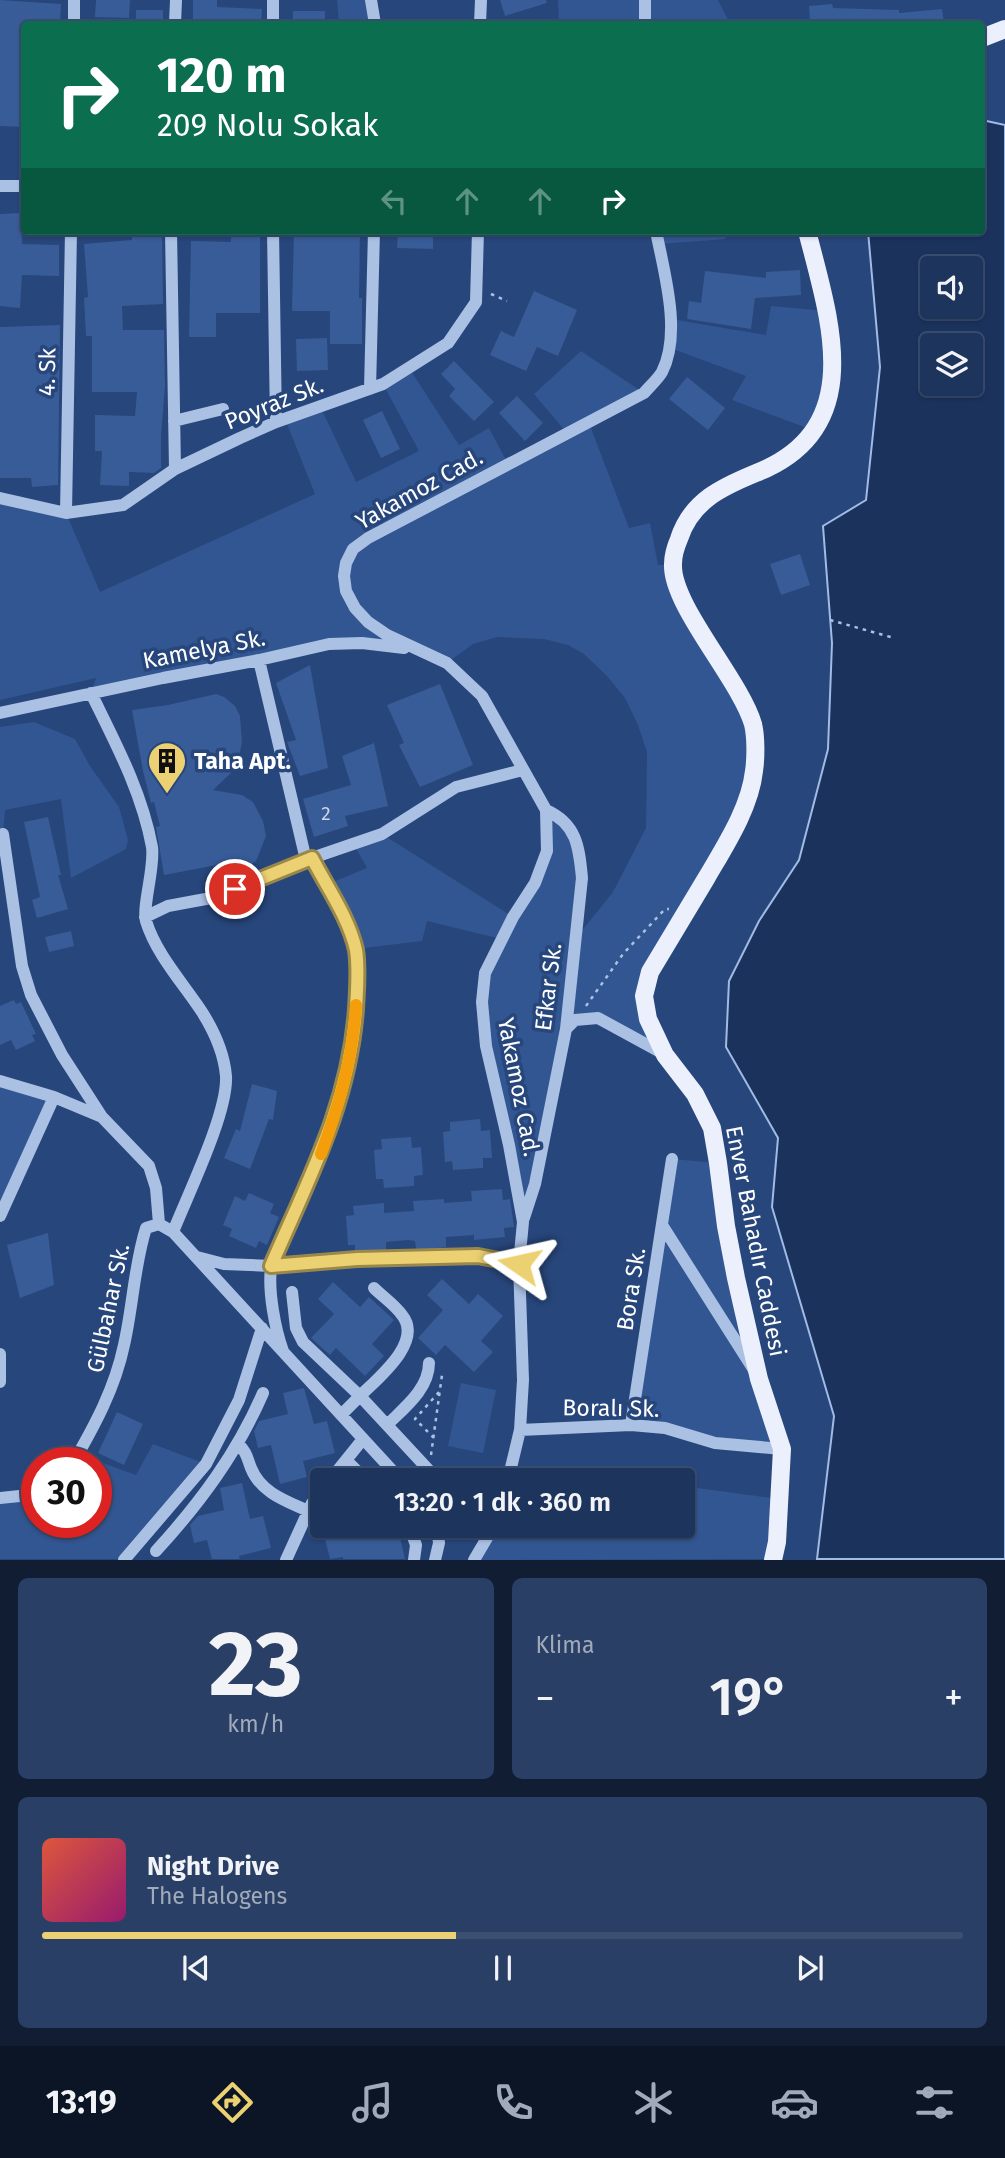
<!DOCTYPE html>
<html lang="tr">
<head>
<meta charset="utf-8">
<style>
	:root { --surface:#1d345c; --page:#2a3f65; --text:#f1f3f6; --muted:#a0aabb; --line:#3b4f72; --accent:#ecd172 }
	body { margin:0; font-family:"Fira Sans",sans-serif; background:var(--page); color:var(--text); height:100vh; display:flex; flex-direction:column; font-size:26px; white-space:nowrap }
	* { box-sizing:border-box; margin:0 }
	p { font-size:23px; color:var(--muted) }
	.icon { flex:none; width:38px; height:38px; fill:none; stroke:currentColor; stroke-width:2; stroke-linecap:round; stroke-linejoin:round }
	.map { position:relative; height:1560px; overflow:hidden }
	.drawer { display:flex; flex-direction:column; gap:18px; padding:18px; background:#101d33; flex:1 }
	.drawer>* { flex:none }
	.banner { position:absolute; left:21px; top:21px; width:964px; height:214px; border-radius:7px; box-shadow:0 2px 5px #0004,0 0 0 2px var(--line); background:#0b6e4f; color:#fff; overflow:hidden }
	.controls { position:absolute; left:920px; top:256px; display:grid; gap:14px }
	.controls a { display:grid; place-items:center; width:63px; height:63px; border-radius:7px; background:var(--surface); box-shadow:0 2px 5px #0004,0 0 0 2px var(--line); font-size:35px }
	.speed { position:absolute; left:21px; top:1447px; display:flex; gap:14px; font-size:35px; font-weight:700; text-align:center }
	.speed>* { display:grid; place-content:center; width:91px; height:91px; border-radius:50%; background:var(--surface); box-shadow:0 2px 5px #0004,0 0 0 2px var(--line); line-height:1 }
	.speed .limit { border:10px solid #d22; background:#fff; color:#111 }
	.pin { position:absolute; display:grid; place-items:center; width:60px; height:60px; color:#fff; margin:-30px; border:4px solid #fff; border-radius:50%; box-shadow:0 2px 7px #0007 }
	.me { position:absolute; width:77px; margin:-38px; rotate:281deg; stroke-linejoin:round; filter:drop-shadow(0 0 5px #0008) }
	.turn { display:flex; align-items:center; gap:24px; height:147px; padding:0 21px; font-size:32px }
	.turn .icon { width:91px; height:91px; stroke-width:2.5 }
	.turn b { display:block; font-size:49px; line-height:60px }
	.lanes { display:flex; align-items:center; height:66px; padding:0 21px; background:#0003; justify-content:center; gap:35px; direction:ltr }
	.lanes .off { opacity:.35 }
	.big { font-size:52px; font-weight:600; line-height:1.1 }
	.drawer .tile { flex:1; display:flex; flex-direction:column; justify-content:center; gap:10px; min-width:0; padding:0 24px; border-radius:10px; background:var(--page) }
	.drawer .dial { align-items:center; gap:0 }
	.dial b { font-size:91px; line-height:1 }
	.song { display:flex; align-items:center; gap:21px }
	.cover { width:84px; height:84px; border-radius:10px; background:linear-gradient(135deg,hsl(10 70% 55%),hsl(320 70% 35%)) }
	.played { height:7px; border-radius:4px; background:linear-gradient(90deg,var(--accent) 45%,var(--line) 45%) }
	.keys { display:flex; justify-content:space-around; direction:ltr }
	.heat { display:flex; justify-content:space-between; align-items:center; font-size:38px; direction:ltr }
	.drawer .tiles { flex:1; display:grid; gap:18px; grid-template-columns:1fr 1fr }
	.tile:last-child { grid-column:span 2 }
	.trip { position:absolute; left:310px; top:1468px; width:385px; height:70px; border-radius:7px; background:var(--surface); box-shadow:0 2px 5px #0004,0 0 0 2px var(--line); font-weight:600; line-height:70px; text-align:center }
	.dock { display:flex; height:112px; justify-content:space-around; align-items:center; background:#0c1525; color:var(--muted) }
	.dock .icon { width:49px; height:49px }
	.dock .selected { color:var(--accent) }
	.dock b { font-size:32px; color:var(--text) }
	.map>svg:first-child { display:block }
	.green { fill:#325692 }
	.water { fill:#1b325c; stroke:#a0bbe4; stroke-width:2; fill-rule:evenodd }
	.building { fill:#385c98 }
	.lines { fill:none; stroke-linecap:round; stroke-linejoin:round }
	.path { stroke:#abc1e4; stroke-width:2.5; stroke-dasharray:3.5 5; stroke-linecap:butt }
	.minor { stroke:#abc1e4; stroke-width:12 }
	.major { stroke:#ebf0fc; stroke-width:18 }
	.route-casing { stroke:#99884a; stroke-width:18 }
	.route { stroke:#ecd172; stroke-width:12 }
	.slow { stroke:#f59e0b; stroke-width:12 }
	.labels { text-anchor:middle; stroke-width:7; stroke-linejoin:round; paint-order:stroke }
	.number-label { font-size:19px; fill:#cdd6e5 }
	.street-label { font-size:23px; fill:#fff; stroke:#27467b }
	.poi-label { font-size:23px; font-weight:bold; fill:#fff; stroke:#27467b; text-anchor:start }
</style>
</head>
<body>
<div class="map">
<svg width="1005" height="1560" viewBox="0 0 1005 1560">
	<rect width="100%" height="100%" fill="#27467b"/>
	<!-- green -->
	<path class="green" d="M337,0H371L375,24H339Z
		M558,0H718L730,24H559Z
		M656,231H723L726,239L659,244Z
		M771,306L827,311L831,354L815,431L732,400L746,376L670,348L671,319L766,335Z
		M581,351L644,393L589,423L629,528L650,523L658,565H673L753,725L754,772L644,996L665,1055L598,1018L566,1029L523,1222L482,1002L501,939L427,921L422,941L355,949L328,884L367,868L354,845L382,834L513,917L547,851L546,810L560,816L580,854L576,938L613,892L646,828L647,752L638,725L625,698L607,676L584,654L568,645L544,639L497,637L473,644L447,663L418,649L362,643L91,693L96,678L0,700V498L66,513L100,592L315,494L285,419L320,406L356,482L419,451L383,384L409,368L459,445L489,428L508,464L567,433L534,394Z
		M34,722L75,739L90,766L119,807L128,840L126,849L71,878L61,799L5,810L3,834L0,832V727Z
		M0,1083L54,1097L0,1216Z
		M672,1159L718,1163L782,1449L631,1425Z
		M461,1383L496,1390L483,1453L448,1446Z
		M153,1444L206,1464L124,1559H0V1498L37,1492V1522H96V1463H73L78,1454L136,1475Z
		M683,1486L779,1499L773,1559L474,1560L494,1526H682Z"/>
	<!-- water -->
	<path class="water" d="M982,120L1005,125V1559H817L834,1416L772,1207L778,1138L726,1047L729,981L759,921L799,860L828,749L832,643L823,526L866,500L880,367L868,231H982ZM933,268H971V306H933ZM933,345H971V383H933Z"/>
	<!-- building -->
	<path class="building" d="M0,0L61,4L60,24H24L23,127L0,126Z
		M96,0H130L129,18L95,17Z
		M193,0H217V7L262,9L261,24H231V20L193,19Z
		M500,0H546L547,3L505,16Z
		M832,4L833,8L899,10V13L942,9L944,24H843V22L810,24L809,6Z
		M136,10H163V24H136Z
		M293,11H325V24H293Z
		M21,213L22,244L59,245V276L22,275L20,308L0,306V214Z
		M132,231H162L163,304L122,306L123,330H164L165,386L161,436V468L154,473L129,472V486L100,485L102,451H95V415L135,416L137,392H92V336H86L84,298L88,297L84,244L132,240Z
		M231,231H260V313H216V337H189L191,241L231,242Z
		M294,231H360L359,298H362V344H330V311H292Z
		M398,231H433V249L397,248Z
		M800,270L801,295L755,298L751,329L687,319L689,301L701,303L705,271L766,278V272Z
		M534,291L577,310L558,356L537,347L526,371L490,355L501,331L514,337Z
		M60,325L58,485L32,487L31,478H0V327Z
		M327,338L328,370L297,371L296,339Z
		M454,361L494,402L474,421L449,396L455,389L441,374Z
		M687,377L725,408L708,430L669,399Z
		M517,396L543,423L525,441L499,413Z
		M382,411L400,449L381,458L363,420Z
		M800,554L810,585L781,595L770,564Z
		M310,665L328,768L300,776L287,742L296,740L276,683Z
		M440,684L473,765L420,787L399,745L404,743L387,705Z
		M216,694L224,697L235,706L240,716L242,742L238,762L233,771L213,790L242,795L253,802L263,821L266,836L256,861L242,871L220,876L217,865L164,875L156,827L160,826L154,802L151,803L143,771L132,710L168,705Z
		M374,743L388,806L345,816L348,826L314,837L303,799L351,785L342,756Z
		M48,817L61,875H58L68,909L37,918L32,900L40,897L24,822Z
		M71,931L74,946L49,952L45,937Z
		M14,1000L16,1004L21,1002L36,1034L32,1035L35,1041L16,1050L11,1040L0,1045V1006Z
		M252,1084L277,1091L273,1120L269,1119L250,1169L224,1158L236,1129L240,1131Z
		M480,1119L481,1131L490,1130L492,1158H483V1168L453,1170L452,1161L445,1162L443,1132L450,1131V1122Z
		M411,1137L412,1148L421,1147L423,1175L414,1176V1186L384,1188L383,1179H376L374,1150L382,1149L381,1139Z
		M502,1189L503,1200L510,1199L514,1227L504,1228L505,1237L474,1240V1235L446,1237V1247L428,1249H416L415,1241L408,1240L386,1242V1250H355V1245H348L346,1216L354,1215L353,1206L384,1203V1213L414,1211L413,1201L444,1199V1203L472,1201L471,1191Z
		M249,1193L274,1204L270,1213L279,1217L267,1245L259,1241L256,1248L229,1236L232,1229L223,1225L235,1196L245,1201Z
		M48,1233L54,1285L20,1298L7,1245Z
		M442,1279L469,1304L478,1294L503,1316L481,1341L493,1352L474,1372L445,1345L436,1355L418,1338L443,1310L427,1295Z
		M333,1282L360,1307L369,1297L394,1320L372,1344L384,1356L365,1376L336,1348L330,1355L311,1338L334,1314L318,1299Z
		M304,1388L314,1424L327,1421L335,1453L303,1461L307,1477L280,1484L271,1445L258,1448L254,1431L259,1421L288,1414L283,1393Z
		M117,1412L143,1424L124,1465L98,1453Z
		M242,1483L250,1519L263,1516L271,1548L239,1556L240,1559H212L207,1540L194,1543L190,1525L198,1516L224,1510L220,1488Z
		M363,1526H383L386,1536L399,1533L405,1559H343V1557L330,1559L324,1535Z"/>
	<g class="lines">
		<!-- path -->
		<path class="path" d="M491,294L507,301
			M830,620L894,638
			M586,1006L623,954L665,909H669
			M434,1438L415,1419L439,1392
			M431,1455L442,1375"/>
		<!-- minor -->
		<path class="minor" d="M371,0L375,24
			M74,24V0
			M175,24L176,0
			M273,24V0
			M480,24L481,0
			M645,24V0
			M0,186H24
			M171,231L175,469
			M273,231L276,422
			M370,389L374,231
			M174,421L223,409
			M0,498L66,513L123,505L175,469L240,438L276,422L383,384L448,343L476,302L478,231
			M66,513L71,231
			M259,660L306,860
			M91,693C115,742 142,792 152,847C155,867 142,907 146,921C156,954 183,983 202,1012C214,1031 224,1053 226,1076C228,1113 188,1194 173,1232
			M0,713L163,678L259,660L329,644L362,643L404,648
			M3,834L22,966L31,995L62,1055L102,1117L149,1166L156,1188L159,1224
			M312,858L382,834L456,787L523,770
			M145,917L168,906L211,898L312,858C327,887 348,918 355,949C359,966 358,985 357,1002C352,1069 332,1129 304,1190C297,1206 273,1252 271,1268C268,1291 275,1329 283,1351
			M566,1029L575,1020L598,1018L664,1054
			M0,1081L54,1097L102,1117
			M0,1216L54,1097
			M524,1218L535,1184L566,1029L582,878C579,847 577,824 546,810
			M662,1225L754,1370
			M197,1257L224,1264L271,1266L357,1259L478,1256L519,1264
			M292,1292L296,1328L303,1342L360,1396C377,1379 424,1342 402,1315C395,1305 383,1297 374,1288
			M0,1354V1382
			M341,1415L360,1396L438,1480
			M387,1425C404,1408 429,1389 429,1363
			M631,1425L672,1159
			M520,1430L631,1425L665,1428L715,1443L782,1449
			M238,1444C247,1452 247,1458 251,1468C261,1493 286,1501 308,1511
			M346,1460L366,1480
			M73,1463C95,1425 115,1388 124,1345C133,1306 134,1266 146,1228L159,1224L173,1232L401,1480
			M330,1480L363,1439
			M508,1480L520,1430L523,1380L519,1264L523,1222L509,1145L486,1046L482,1002L485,973L513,917L535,883L547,851L546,810L482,696L447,663L387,635L368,622L355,608L346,591L344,576L346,563L353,549L368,538L644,393C650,386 658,379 662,372C682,333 664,272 656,231
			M0,1498L29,1495L37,1492
			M409,1526L416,1545L414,1560
			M156,1551C200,1503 237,1453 263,1393
			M124,1560L206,1464L239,1400L262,1328
			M286,1560L312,1503L322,1491
			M435,1560L439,1543L437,1526
			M474,1560L494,1526"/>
		<!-- major -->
		<path class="major" d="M982,38L1005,29
			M773,1560L777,1542L782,1449L759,1379L736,1278L726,1226L718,1163L712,1128L695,1094L665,1055L648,1019L644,996L650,972C669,940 688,909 707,877C725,846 750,808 754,771C756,758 756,736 753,724C739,678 671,605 673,564C673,556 676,546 679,539C691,501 722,487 756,473C868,429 830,321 807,231"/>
	</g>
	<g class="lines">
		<defs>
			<path id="route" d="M235,889L312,858C327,887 349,918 356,950C359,969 357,989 356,1009C349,1105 308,1180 271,1266L357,1259L478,1256L519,1264"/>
		</defs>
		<!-- route casing -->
		<use href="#route" class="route-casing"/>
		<!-- route -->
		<use href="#route" class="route"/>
		<!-- slow -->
		<path class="slow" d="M321,1154C339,1105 353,1058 356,1005"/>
	</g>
	<!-- icons -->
	<defs>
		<symbol id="building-pin" viewBox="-11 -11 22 30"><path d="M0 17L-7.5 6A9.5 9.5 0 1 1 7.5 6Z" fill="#ecd172" stroke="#27467b"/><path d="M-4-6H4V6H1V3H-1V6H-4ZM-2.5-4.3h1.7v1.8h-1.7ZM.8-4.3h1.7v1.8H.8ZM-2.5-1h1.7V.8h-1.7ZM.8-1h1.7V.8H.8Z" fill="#111"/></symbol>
	</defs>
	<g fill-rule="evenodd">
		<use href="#building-pin" x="145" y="739" width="44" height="60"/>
	</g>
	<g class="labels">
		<!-- number labels -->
		<g class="number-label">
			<text x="326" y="820">2</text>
		</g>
		<!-- street labels -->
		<g class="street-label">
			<text transform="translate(47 372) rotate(-89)" y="8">4. Sk</text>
			<text transform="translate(274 403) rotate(-22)" y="8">Poyraz Sk.</text>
			<text transform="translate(419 489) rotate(-29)" y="8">Yakamoz Cad.</text>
			<text transform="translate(204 649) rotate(-11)" y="8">Kamelya Sk.</text>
			<text transform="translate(548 987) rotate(-83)" y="8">Efkar Sk.</text>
			<text transform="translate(519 1087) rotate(79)" y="8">Yakamoz Cad.</text>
			<text transform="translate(756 1241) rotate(79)" y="8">Enver Bahadır Caddesi</text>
			<text transform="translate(631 1289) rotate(-81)" y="8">Bora Sk.</text>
			<text transform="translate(108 1308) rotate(-78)" y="8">Gülbahar Sk.</text>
			<text transform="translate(611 1408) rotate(1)" y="8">Boralı Sk.</text>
		</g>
		<!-- poi labels -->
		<g class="poi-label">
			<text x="194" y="769">Taha Apt.</text>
		</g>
	</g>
</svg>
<div class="controls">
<a><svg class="icon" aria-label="sound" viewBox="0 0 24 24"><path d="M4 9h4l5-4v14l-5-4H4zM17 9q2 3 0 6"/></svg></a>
<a><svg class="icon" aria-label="layers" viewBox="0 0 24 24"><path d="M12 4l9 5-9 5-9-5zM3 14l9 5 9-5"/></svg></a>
</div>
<div class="speed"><div class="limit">30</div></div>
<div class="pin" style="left:235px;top:889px;background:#d93025"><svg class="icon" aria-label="arrive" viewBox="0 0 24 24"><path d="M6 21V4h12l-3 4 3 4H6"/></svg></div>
<svg class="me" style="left:519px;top:1264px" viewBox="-20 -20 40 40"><path d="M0-17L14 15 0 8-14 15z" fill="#ecd172" stroke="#fff" stroke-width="4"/></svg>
<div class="trip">13:20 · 1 dk · 360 m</div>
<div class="banner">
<div class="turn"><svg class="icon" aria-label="right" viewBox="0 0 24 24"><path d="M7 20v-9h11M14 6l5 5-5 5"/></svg><div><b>120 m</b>209 Nolu Sokak</div></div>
<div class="lanes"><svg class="icon off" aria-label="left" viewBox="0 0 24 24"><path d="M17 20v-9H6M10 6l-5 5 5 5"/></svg><svg class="icon off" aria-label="ahead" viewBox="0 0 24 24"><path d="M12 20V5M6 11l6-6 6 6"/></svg><svg class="icon off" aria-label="ahead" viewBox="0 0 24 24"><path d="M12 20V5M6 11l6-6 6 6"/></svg><svg class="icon" aria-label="right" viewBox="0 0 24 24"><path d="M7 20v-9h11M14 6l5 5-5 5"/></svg></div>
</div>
</div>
<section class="drawer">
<div class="tiles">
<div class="tile dial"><b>23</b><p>km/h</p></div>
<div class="tile"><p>Klima</p>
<div class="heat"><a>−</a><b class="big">19°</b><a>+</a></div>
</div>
<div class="tile">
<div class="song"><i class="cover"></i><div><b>Night Drive</b><p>The Halogens</p></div></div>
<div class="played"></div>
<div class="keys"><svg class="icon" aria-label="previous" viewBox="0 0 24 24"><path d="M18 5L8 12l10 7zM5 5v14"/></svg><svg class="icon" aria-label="pause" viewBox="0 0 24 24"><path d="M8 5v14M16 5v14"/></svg><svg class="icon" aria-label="next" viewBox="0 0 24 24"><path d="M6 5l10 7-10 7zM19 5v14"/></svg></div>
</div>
</div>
</section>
<nav class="dock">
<b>13:19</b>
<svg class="icon selected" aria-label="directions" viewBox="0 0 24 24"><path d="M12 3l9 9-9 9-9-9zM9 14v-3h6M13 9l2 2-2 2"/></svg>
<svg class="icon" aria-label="music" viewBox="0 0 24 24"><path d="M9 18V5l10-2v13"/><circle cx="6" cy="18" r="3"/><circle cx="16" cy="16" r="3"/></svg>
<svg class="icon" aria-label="phone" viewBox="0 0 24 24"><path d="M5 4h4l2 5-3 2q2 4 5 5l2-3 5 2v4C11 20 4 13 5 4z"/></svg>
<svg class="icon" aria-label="climate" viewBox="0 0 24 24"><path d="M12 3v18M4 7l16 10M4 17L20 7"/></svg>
<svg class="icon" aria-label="car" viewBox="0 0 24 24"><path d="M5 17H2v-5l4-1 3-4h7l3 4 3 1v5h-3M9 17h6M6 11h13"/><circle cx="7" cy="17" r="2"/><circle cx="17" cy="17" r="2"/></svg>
<svg class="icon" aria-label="filters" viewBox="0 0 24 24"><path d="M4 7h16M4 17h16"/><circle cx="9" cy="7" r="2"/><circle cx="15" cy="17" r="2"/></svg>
</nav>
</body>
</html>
